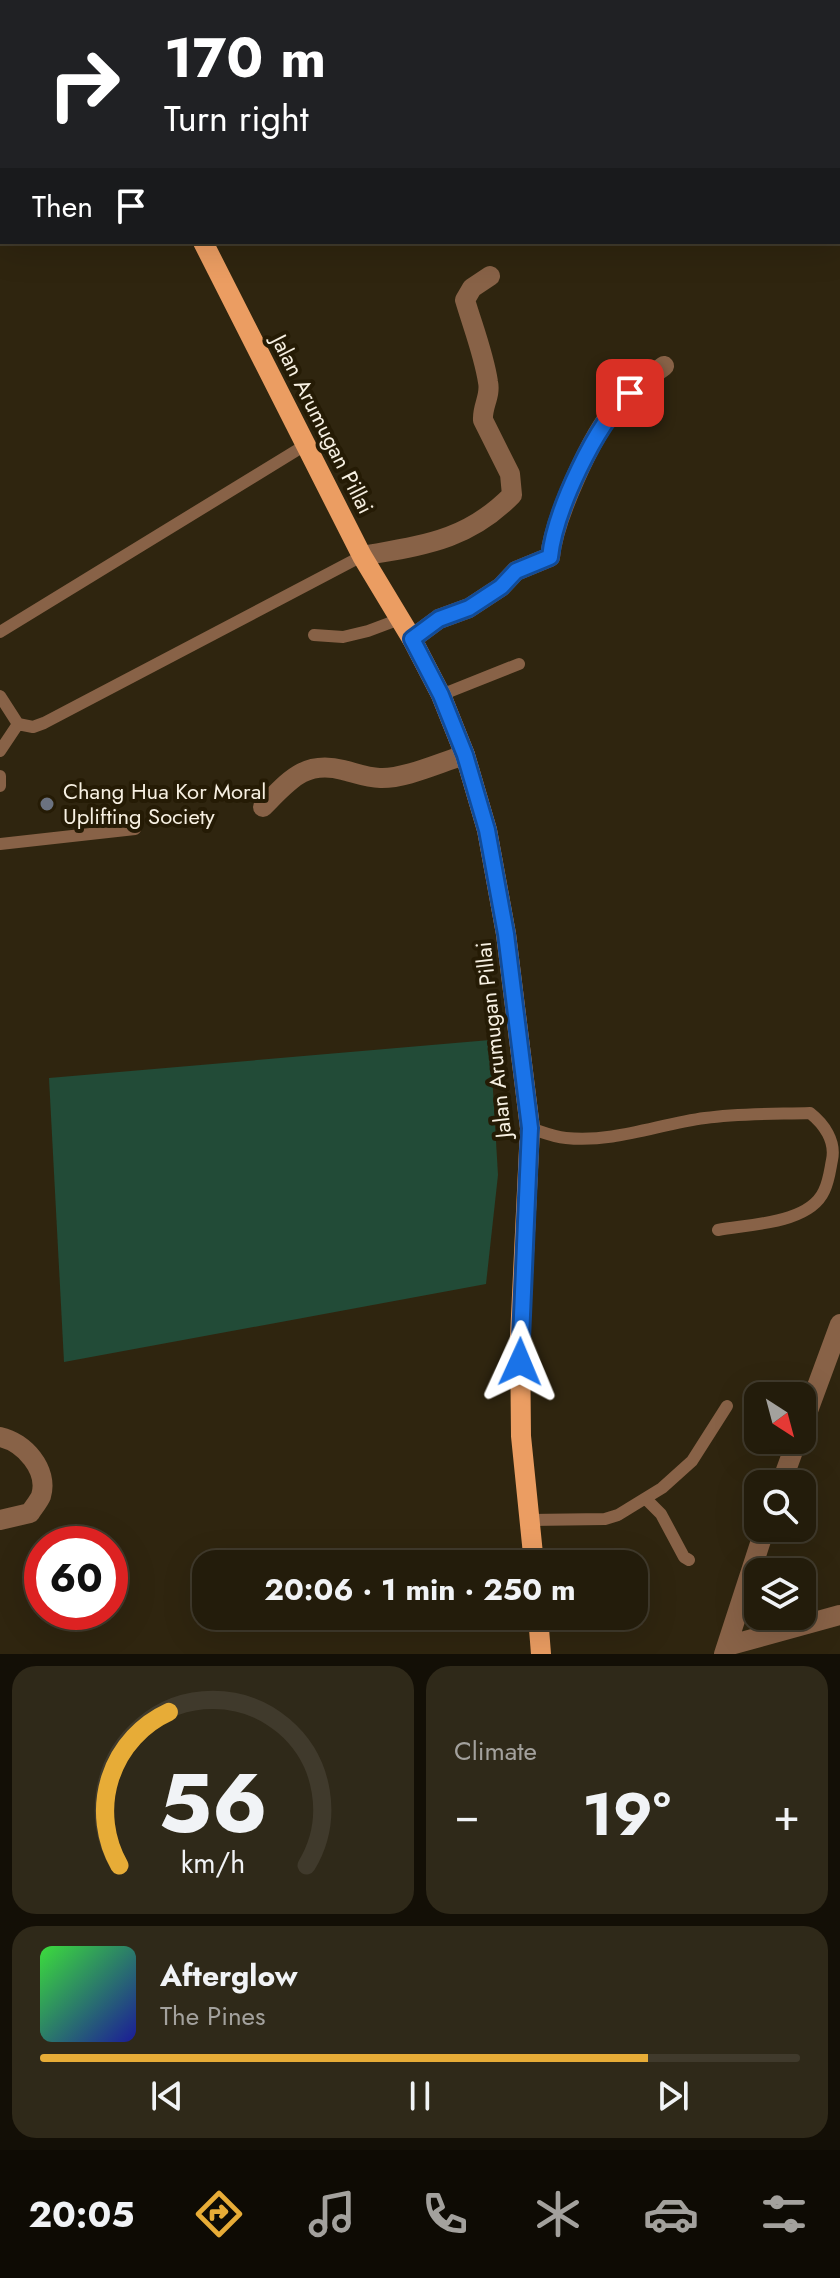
<!DOCTYPE html>
<html lang="en">
<head>
<meta charset="utf-8">
<style>
	:root { --surface:#231c0b; --page:#2f2919; --text:#f1f3f6; --muted:#a3a19d; --line:#403a2c; --accent:#e7ac37 }
	body { margin:0; font-family:Jost,sans-serif; background:var(--page); color:var(--text); height:100vh; display:flex; flex-direction:column; font-size:30px; white-space:nowrap }
	* { box-sizing:border-box; margin:0 }
	p { font-size:26px; color:var(--muted) }
	.icon { flex:none; width:44px; height:44px; fill:none; stroke:currentColor; stroke-width:2; stroke-linecap:round; stroke-linejoin:round }
	.map { position:relative; height:1654px; overflow:hidden }
	.drawer { display:flex; flex-direction:column; gap:12px; padding:12px; background:#130f06; flex:1 }
	.drawer>* { flex:none }
	.top-card { position:absolute; left:0px; top:0px; width:840px; height:244px; box-shadow:0 8px 32px #0002,0 0 0 2px var(--line); background:#202124; color:#fff; overflow:hidden }
	.needle { width:52px; rotate:144deg }
	.controls { position:absolute; left:744px; top:1382px; display:grid; gap:16px }
	.controls a { display:grid; place-items:center; width:72px; height:72px; border-radius:16px; background:var(--surface); box-shadow:0 8px 32px #0002,0 0 0 2px var(--line); font-size:40px }
	.speed { position:absolute; left:24px; top:1526px; display:flex; gap:16px; font-size:40px; font-weight:700; text-align:center }
	.speed>* { display:grid; place-content:center; width:104px; height:104px; border-radius:50%; background:var(--surface); box-shadow:0 8px 32px #0002,0 0 0 2px var(--line); line-height:1 }
	.speed .limit { border:12px solid #d22; background:#fff; color:#111 }
	.pin { position:absolute; display:grid; place-items:center; width:68px; height:68px; color:#fff; margin:-34px; border-radius:16px; box-shadow:0 4px 12px #0006 }
	.me { position:absolute; width:88px; margin:-44px; rotate:1deg; stroke-linejoin:round; filter:drop-shadow(0 0 6px #0008) }
	.turn { display:flex; align-items:center; gap:28px; height:168px; padding:0 32px; font-size:36px }
	.turn .icon { width:104px; height:104px; stroke-width:2.5 }
	.turn b { display:block; font-size:56px; line-height:68px }
	.then { display:flex; align-items:center; height:76px; padding:0 32px; background:#0003; gap:16px; font-size:30px }
	.big { font-size:60px; font-weight:700; line-height:1.1 }
	.drawer .tile { flex:1; display:flex; flex-direction:column; justify-content:center; gap:12px; min-width:0; padding:0 28px; border-radius:24px; background:var(--page) }
	.drawer .dial { align-items:center; gap:0 }
	.dial svg { height:208px; overflow:visible; fill:none; stroke:var(--line); stroke-width:7; stroke-linecap:round; text-anchor:middle }
	.dial text { fill:var(--text); stroke:none }
	.song { display:flex; align-items:center; gap:24px }
	.cover { width:96px; height:96px; border-radius:12px; background:linear-gradient(135deg,hsl(120 70% 55%),hsl(240 70% 35%)) }
	.played { height:8px; border-radius:4px; background:linear-gradient(90deg,var(--accent) 80%,var(--line) 80%) }
	.keys { display:flex; justify-content:space-around; direction:ltr }
	.heat { display:flex; justify-content:space-between; align-items:center; font-size:44px; direction:ltr }
	.drawer .tiles { flex:1; display:grid; gap:12px; grid-template-columns:1fr 1fr }
	.tile:last-child { grid-column:span 2 }
	.trip { position:absolute; left:192px; top:1550px; width:456px; height:80px; border-radius:24px; background:var(--surface); box-shadow:0 8px 32px #0002,0 0 0 2px var(--line); font-weight:700; line-height:80px; text-align:center }
	.dock { display:flex; height:128px; justify-content:space-around; align-items:center; background:#0e0b04; color:var(--muted) }
	.dock .icon { width:56px; height:56px }
	.dock .selected { color:var(--accent) }
	.dock b { font-size:36px; color:var(--text) }
	.map>svg:first-child { display:block }
	.green { fill:#224b37 }
	.lines { fill:none; stroke-linecap:round; stroke-linejoin:round }
	.lane { stroke:#886247; stroke-width:12 }
	.street { stroke:#886247; stroke-width:20 }
	.primary { stroke:#eb9d62; stroke-width:20 }
	.route-casing { stroke:#114b97; stroke-width:20 }
	.route { stroke:#1a73e8; stroke-width:14 }
	.worship-dot { fill:#6b7280; stroke:#251b05; stroke-width:3 }
	.labels { text-anchor:middle; stroke-width:8; stroke-linejoin:round; paint-order:stroke }
	.street-label { font-size:22px; fill:#f7f0e2; stroke:#251b05 }
	.poi-label { font-size:22px; fill:#f7f0e2; stroke:#251b05; text-anchor:start }
</style>
</head>
<body>
<div class="map">
<svg width="840" height="1654" viewBox="0 0 840 1654">
	<rect width="100%" height="100%" fill="#2f250f"/>
	<!-- green -->
	<path class="green" d="M490,1040L498,1175L486,1284L64,1362L49,1078Z"/>
	<g class="lines">
		<!-- lane -->
		<path class="lane" d="M7,0L8,2
			M45,2L49,0
			M0,22L2,21
			M0,632L307,444
			M314,635L343,637L368,631L400,619
			M441,695L519,664
			M0,696L18,724L33,727L44,723L362,556
			M0,751L18,724
			M0,776V786
			M0,844L135,829
			M530,1128C542,1132 554,1137 566,1138C614,1143 659,1124 705,1118C740,1113 775,1114 810,1113C824,1124 836,1141 832,1160C830,1170 829,1181 824,1191C809,1224 749,1224 718,1230
			M646,1499L661,1514L684,1557L689,1560
			M530,1520L605,1519L618,1515L662,1488L692,1461L727,1406"/>
		<!-- street -->
		<path class="street" d="M785,0V2
			M362,556C423,545 467,541 512,495L510,474L483,420C482,406 491,396 488,382C484,355 473,327 465,300L472,288L490,276
			M412,639L439,619L469,608L501,587L516,571L550,557C554,518 591,436 617,406C630,390 648,378 664,366
			M263,807C289,781 304,760 343,770C355,773 368,778 380,778C405,779 441,762 465,755
			M802,1427L840,1324
			M0,1437C24,1442 49,1470 41,1496C39,1501 33,1508 30,1513L0,1520
			M781,1484L797,1440
			M727,1646L840,1615
			M724,1654L765,1528"/>
		<!-- primary -->
		<path class="primary" d="M78,0L79,2
			M203,242L362,556L412,639L441,695L465,755L487,830L506,934L530,1128L520,1337L521,1436L534,1564
			M538,1616L541,1654"/>
	</g>
	<g class="lines">
		<defs>
			<path id="route" d="M520,1362L530,1128L506,934L487,830L465,755L441,695L412,639L439,619L469,608L501,587L516,571L550,557C555,511 595,425 630,393"/>
		</defs>
		<!-- route casing -->
		<use href="#route" class="route-casing"/>
		<!-- route -->
		<use href="#route" class="route"/>
	</g>
	<!-- markers -->
	<circle class="worship-dot" cx="47" cy="804" r="8"/>
	<g class="labels">
		<!-- street labels -->
		<g class="street-label">
			<text transform="translate(323 424) rotate(63)" y="8">Jalan Arumugan Pillai</text>
			<text transform="translate(493 1040) rotate(-96)" y="8">Jalan Arumugan Pillai</text>
		</g>
		<!-- poi labels -->
		<g class="poi-label">
			<text x="63" y="799">Chang Hua Kor Moral<tspan x="63" dy="25">Uplifting Society</tspan></text>
		</g>
	</g>
</svg>
<div class="controls">
<a><svg class="needle" viewBox="-14 -14 28 28"><path d="M0-13l5 13h-10z" fill="#e53935"/><path d="M0 13l5-13h-10z" fill="#a3a19d"/></svg></a>
<a><svg class="icon" aria-label="search" viewBox="0 0 24 24"><circle cx="10" cy="10" r="6"/><path d="M15 15l6 6"/></svg></a>
<a><svg class="icon" aria-label="layers" viewBox="0 0 24 24"><path d="M12 4l9 5-9 5-9-5zM3 14l9 5 9-5"/></svg></a>
</div>
<div class="speed"><div class="limit">60</div></div>
<div class="pin" style="left:630px;top:393px;background:#d93025"><svg class="icon" aria-label="arrive" viewBox="0 0 24 24"><path d="M6 21V4h12l-3 4 3 4H6"/></svg></div>
<svg class="me" style="left:520px;top:1362px" viewBox="-20 -20 40 40"><path d="M0-17L14 15 0 8-14 15z" fill="#1a73e8" stroke="#fff" stroke-width="4"/></svg>
<div class="trip">20:06 · 1 min · 250 m</div>
<div class="top-card">
<div class="turn"><svg class="icon" aria-label="right" viewBox="0 0 24 24"><path d="M7 20v-9h11M14 6l5 5-5 5"/></svg><div><b>170 m</b>Turn right</div></div>
<div class="then">Then<svg class="icon" aria-label="arrive" viewBox="0 0 24 24"><path d="M6 21V4h12l-3 4 3 4H6"/></svg></div>
</div>
</div>
<section class="drawer">
<div class="tiles">
<div class="tile dial"><svg viewBox="0 0 100 80">
<path d="M14 69A42 42 0 1 1 86 69"/>
<path d="M14 69A42 42 0 0 1 33 10" stroke="#e7ac37"/>
<text x="50" y="56" font-size="32" font-weight="700">56</text>
<text x="50" y="72" font-size="11">km/h</text>
</svg></div>
<div class="tile"><p>Climate</p>
<div class="heat"><a>−</a><b class="big">19°</b><a>+</a></div>
</div>
<div class="tile">
<div class="song"><i class="cover"></i><div><b>Afterglow</b><p>The Pines</p></div></div>
<div class="played"></div>
<div class="keys"><svg class="icon" aria-label="previous" viewBox="0 0 24 24"><path d="M18 5L8 12l10 7zM5 5v14"/></svg><svg class="icon" aria-label="pause" viewBox="0 0 24 24"><path d="M8 5v14M16 5v14"/></svg><svg class="icon" aria-label="next" viewBox="0 0 24 24"><path d="M6 5l10 7-10 7zM19 5v14"/></svg></div>
</div>
</div>
</section>
<nav class="dock">
<b>20:05</b>
<svg class="icon selected" aria-label="directions" viewBox="0 0 24 24"><path d="M12 3l9 9-9 9-9-9zM9 14v-3h6M13 9l2 2-2 2"/></svg>
<svg class="icon" aria-label="music" viewBox="0 0 24 24"><path d="M9 18V5l10-2v13"/><circle cx="6" cy="18" r="3"/><circle cx="16" cy="16" r="3"/></svg>
<svg class="icon" aria-label="phone" viewBox="0 0 24 24"><path d="M5 4h4l2 5-3 2q2 4 5 5l2-3 5 2v4C11 20 4 13 5 4z"/></svg>
<svg class="icon" aria-label="climate" viewBox="0 0 24 24"><path d="M12 3v18M4 7l16 10M4 17L20 7"/></svg>
<svg class="icon" aria-label="car" viewBox="0 0 24 24"><path d="M5 17H2v-5l4-1 3-4h7l3 4 3 1v5h-3M9 17h6M6 11h13"/><circle cx="7" cy="17" r="2"/><circle cx="17" cy="17" r="2"/></svg>
<svg class="icon" aria-label="filters" viewBox="0 0 24 24"><path d="M4 7h16M4 17h16"/><circle cx="9" cy="7" r="2"/><circle cx="15" cy="17" r="2"/></svg>
</nav>
</body>
</html>
